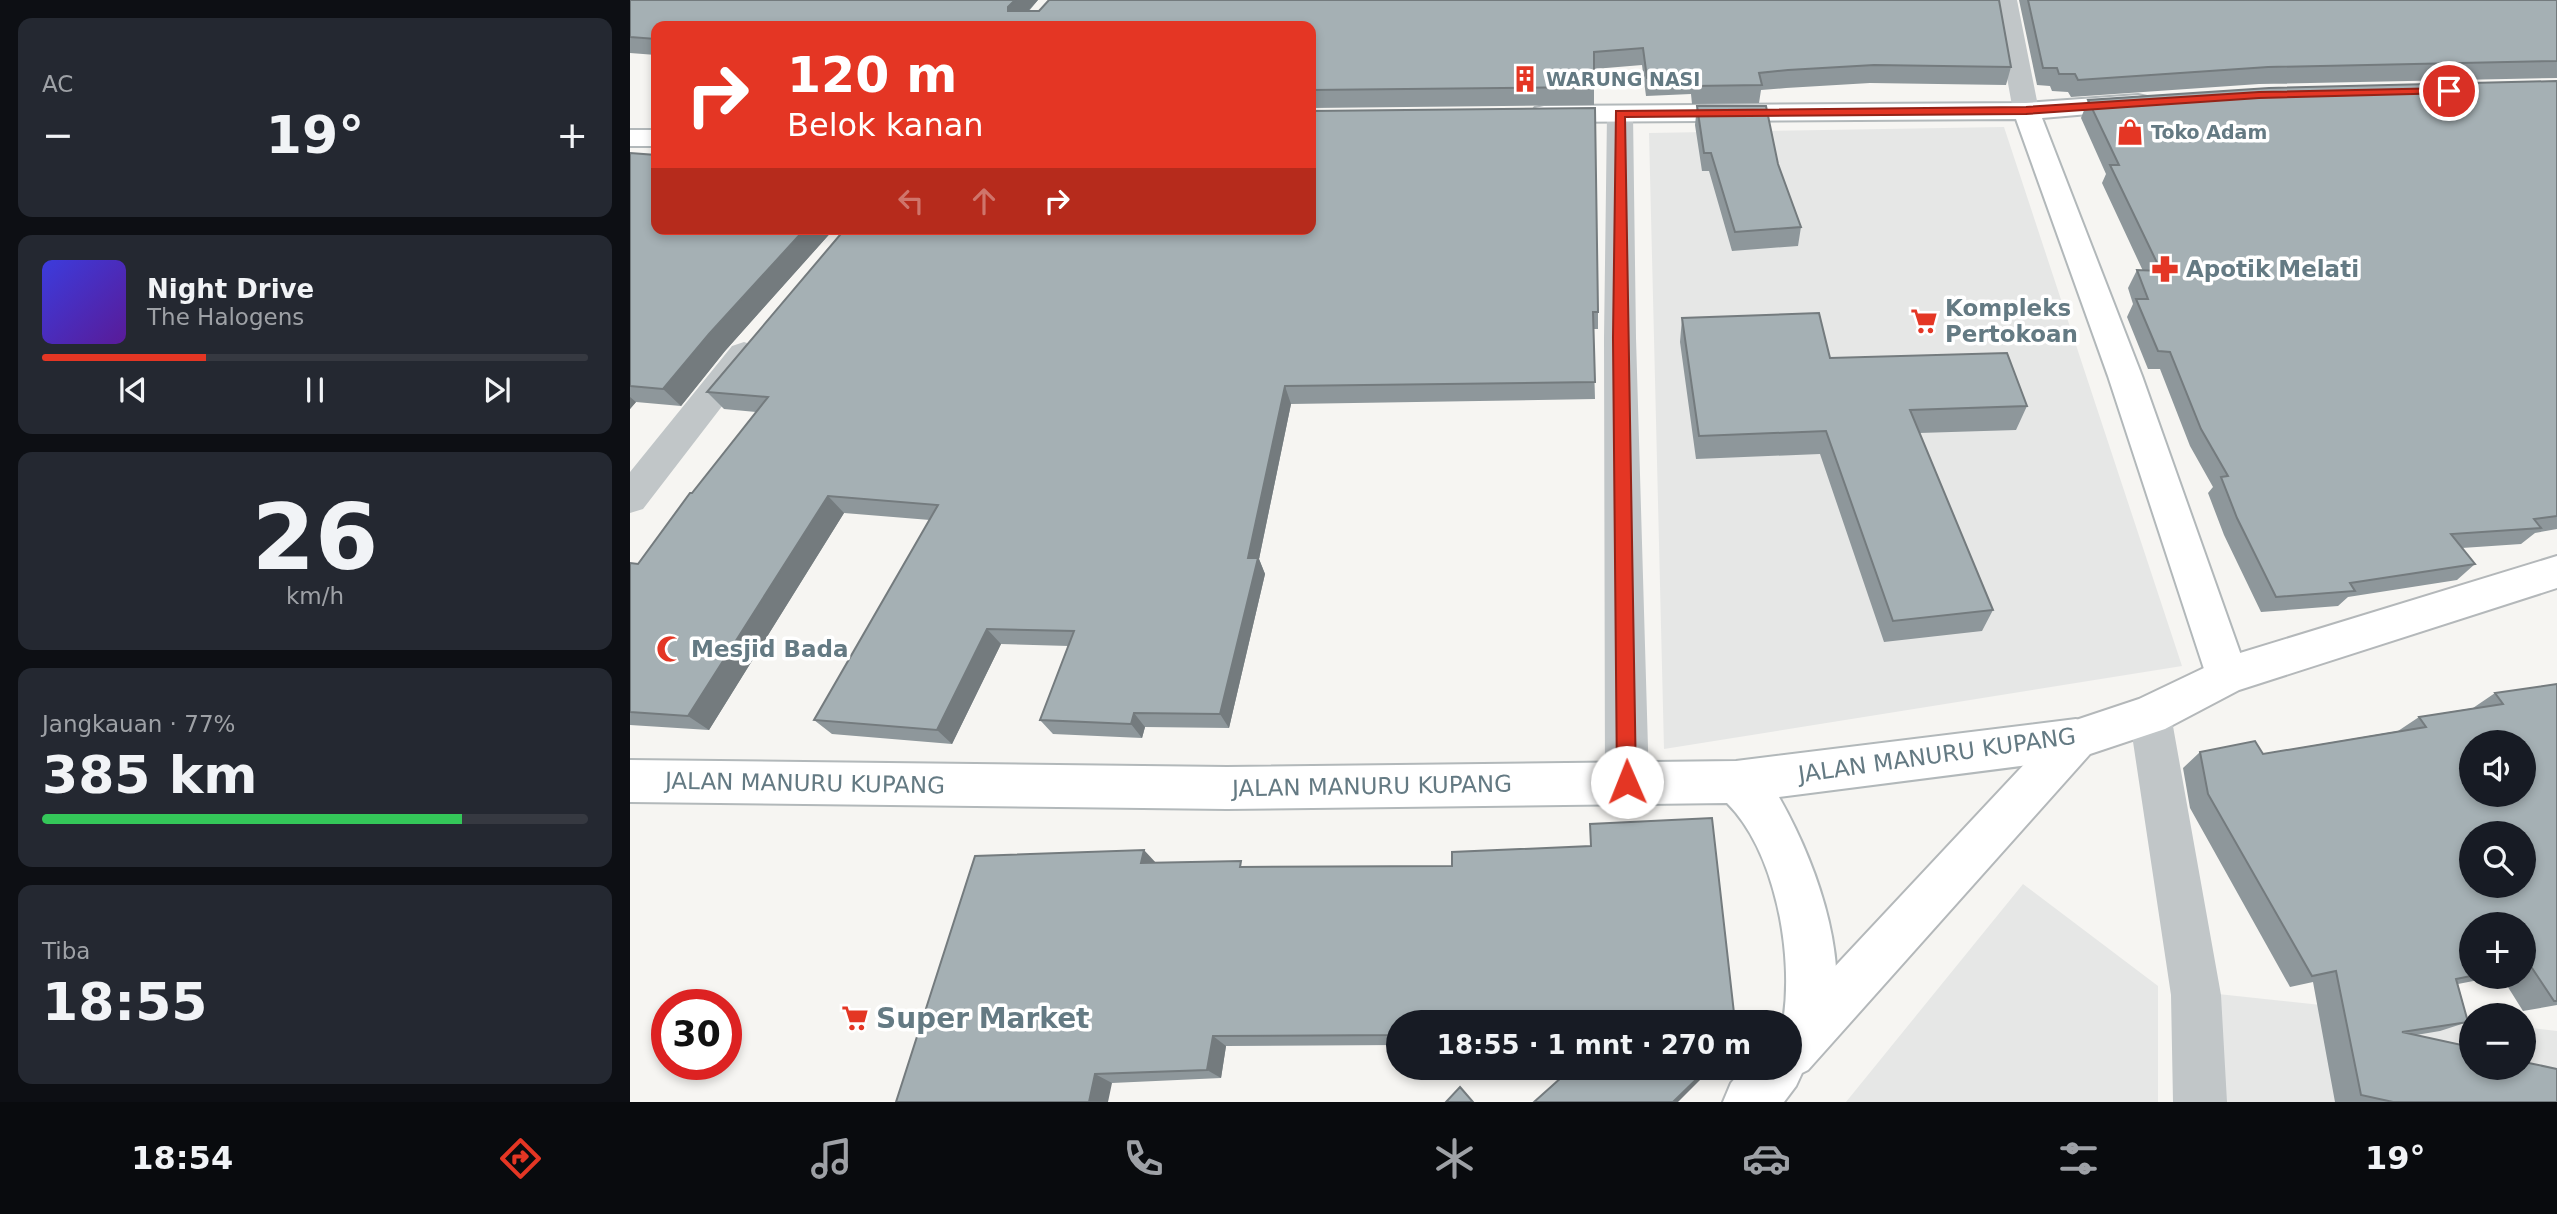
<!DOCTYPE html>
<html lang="id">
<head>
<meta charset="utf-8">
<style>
	:root { --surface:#171b24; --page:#242831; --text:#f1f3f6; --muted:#9ea1a6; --line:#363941; --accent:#e43624 }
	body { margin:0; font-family:"DejaVu Sans",sans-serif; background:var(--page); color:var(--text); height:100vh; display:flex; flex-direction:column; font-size:26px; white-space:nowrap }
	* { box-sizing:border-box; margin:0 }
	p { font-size:23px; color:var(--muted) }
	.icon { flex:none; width:38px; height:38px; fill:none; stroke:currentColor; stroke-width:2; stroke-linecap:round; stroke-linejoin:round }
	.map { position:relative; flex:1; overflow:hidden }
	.drawer { display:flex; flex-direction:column; gap:18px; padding:18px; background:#0d0f14; width:630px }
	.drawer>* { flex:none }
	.guide { position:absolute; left:21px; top:21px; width:665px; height:214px; border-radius:14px; box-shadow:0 4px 10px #0003; background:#e43624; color:#fff; overflow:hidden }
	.controls { position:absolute; left:1829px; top:730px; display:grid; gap:14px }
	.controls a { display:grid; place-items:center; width:77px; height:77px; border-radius:50%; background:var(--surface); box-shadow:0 4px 10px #0003; font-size:35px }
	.speed { position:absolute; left:21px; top:989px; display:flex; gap:14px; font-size:35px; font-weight:700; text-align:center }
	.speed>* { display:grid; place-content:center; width:91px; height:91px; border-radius:50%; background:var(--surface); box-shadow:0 4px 10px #0003; line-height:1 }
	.speed .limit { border:10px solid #d22; background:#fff; color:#111 }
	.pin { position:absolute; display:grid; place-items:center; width:60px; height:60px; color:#fff; margin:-30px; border:4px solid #fff; border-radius:50%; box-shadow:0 2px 7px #0007 }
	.me { position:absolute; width:77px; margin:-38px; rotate:359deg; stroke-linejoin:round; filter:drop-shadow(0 0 5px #0008) }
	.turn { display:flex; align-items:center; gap:24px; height:147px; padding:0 21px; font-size:32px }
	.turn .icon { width:91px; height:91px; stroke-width:2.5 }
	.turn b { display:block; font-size:49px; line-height:60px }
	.lanes { display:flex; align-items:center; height:66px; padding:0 21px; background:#0003; justify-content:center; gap:35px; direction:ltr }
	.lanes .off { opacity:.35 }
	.big { font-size:52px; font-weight:600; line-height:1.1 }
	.drawer .tile { flex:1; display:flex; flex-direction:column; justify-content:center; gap:10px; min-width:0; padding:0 24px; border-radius:14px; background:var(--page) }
	.drawer .dial { align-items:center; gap:0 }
	.dial b { font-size:91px; line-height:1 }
	.song { display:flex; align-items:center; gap:21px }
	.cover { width:84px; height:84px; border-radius:10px; background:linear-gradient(135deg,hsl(240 70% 55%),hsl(270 70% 35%)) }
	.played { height:7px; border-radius:4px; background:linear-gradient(90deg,var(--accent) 30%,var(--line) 30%) }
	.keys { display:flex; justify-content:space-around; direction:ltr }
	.heat { display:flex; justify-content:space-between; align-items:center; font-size:38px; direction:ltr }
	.charge { height:10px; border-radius:5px; background:linear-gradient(90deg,#34c759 77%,var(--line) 0) }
	.trip { position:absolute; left:756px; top:1010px; width:416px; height:70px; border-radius:35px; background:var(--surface); box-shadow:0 4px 10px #0003; font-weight:600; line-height:70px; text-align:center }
	.tab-bar { display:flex; height:112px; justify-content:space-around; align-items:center; background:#090b0e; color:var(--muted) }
	.tab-bar .icon { width:49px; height:49px }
	.tab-bar .on { color:var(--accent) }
	.tab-bar b { font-size:32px; color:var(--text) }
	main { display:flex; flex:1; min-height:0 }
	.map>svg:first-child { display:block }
	.built { fill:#e6e7e6 }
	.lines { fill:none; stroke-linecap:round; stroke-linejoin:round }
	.primary-casing { stroke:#b2b8ba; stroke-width:4 }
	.highway-casing { stroke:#b4b8ba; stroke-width:4 }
	.street { fill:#c1c6c8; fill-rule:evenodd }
	.primary { fill:#fff; fill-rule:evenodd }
	.highway { fill:#fff; fill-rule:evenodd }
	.wall { fill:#8e979b }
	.shaded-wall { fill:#747b7e }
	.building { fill:#a5b0b4; stroke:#747b7e; stroke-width:2; fill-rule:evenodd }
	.route { fill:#e43624; stroke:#942317; stroke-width:2 }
	.labels { text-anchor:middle; stroke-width:7; stroke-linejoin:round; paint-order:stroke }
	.far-poi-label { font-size:19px; font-weight:bold; fill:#647a83; stroke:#fff; text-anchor:start }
	.poi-label { font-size:23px; font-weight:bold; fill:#647a83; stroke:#fff; text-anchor:start }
	.street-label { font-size:23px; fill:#647a83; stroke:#fff }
	.near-poi-label { font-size:28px; font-weight:bold; fill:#647a83; stroke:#fff; text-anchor:start }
</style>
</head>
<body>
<main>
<section class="drawer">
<div class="tile"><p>AC</p>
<div class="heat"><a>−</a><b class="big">19°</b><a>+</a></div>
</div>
<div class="tile">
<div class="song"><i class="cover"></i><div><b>Night Drive</b><p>The Halogens</p></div></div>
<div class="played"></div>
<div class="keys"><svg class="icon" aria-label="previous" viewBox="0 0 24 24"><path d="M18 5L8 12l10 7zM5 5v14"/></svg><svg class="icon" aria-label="pause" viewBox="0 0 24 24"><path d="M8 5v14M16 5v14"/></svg><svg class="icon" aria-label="next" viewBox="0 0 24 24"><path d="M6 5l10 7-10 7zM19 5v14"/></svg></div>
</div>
<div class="tile dial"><b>26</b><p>km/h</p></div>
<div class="tile"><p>Jangkauan · 77%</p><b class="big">385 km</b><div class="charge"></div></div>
<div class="tile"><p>Tiba</p><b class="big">18:55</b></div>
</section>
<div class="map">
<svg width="1927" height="1102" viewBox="0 0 1927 1102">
	<rect width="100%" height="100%" fill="#f6f5f2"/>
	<!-- built -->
	<path class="built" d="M1374,127L1552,666L1034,749L1019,133Z
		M1393,884L1528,986V1102H1216Z
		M1588,994L1841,1021V1068H1894V1027L1927,1031V1102H1596Z"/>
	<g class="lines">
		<defs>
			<path id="primary" d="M1508,95L1517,97L1521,103L1517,109L1412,118L1512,376L1618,675L1612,688L1597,693L1582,688L1576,675L1478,376L1386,119L914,122L905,120L901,114L905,108L914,106L1396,103Z
				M0,130H26V146H0Z
				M1446,719L1461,725L1468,739L1461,753L1446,759L1149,797C1188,866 1227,973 1195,1050L1177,1058L1160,1051V1022H1153C1164,956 1146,852 1097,803L597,809L0,802V760L597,767L1106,761Z"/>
			<path id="highway" d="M1927,556V588L1609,690L1535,729L1460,754L1178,1070L1172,1073L1166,1086L1154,1102H1093L1101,1083L1114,1068H1160V1022H1153L1431,725L1509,699L1597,657Z"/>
		</defs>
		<!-- primary casing -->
		<use href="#primary" class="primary-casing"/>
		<!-- highway casing -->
		<use href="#highway" class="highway-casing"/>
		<!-- street -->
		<path class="street" d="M1363,0H1387L1409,111L1405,117L1396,119L1387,117L1383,111Z
			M990,106L999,108L1003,114L1006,338L1019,782L1013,797L997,803L981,797L975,782L974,338L977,114L981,108Z
			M114,342L126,346L131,354L126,362L13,509L0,513V472L102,346Z
			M1520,696L1535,701L1541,715L1591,995L1597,1102H1543L1541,995L1499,715L1505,701Z"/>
		<!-- primary -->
		<use href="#primary" class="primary"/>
		<!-- highway -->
		<use href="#highway" class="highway"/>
	</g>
	<!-- wall -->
	<path class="wall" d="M0,0H408L399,11H409L419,0H1369L1381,67L1376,85L1240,83L1156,88L1131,90L1129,103L1062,104L1061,94L1016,96L1012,65L964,69V105L681,108V26H26V55L0,53Z
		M1389,0H1927V78L1629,84L1441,97L1438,92L1422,91L1420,86L1407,85Z
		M1927,81V529L1905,533L1891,544L1832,548L1845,564L1827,580L1718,597L1708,606L1631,612L1594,535L1578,493L1583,487L1560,446L1530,369H1518L1497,317L1503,304L1498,288L1507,270L1513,271L1472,183L1476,174L1451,118L1458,100Z
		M1067,106L1148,164L1171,227L1168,246L1102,251L1079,171H1072L1065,125Z
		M0,153L26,229H204L95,351L51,406L6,402L0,409Z
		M968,312V329H963L965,399L661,404L629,559L635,574L599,728L515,727L512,738L423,734L410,720L439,646L371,644L322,744L202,734L184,720L300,520L214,513L79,730L0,725V563L8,564L126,412L94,409L77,392Z
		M1052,318L1200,358L1397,406L1386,430L1289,433L1363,610L1352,631L1254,642L1190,454L1066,459L1050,342Z
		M1927,684V1005L1893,1011L1871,976H1894V924H1841V976H1869L1828,984L1838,1022L1810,1031L1786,1035L1841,1068L1927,1102H1705L1683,982L1660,987L1560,808L1553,768L1570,752L1633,754L1768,731L1789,717L1843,708L1865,693Z
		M960,824L1105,1022H768V1045L596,1046L591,1078L482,1083L266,1102L526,863L616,867L822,866L960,846Z"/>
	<!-- shaded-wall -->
	<path class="shaded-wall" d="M385,0H408L386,24L378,11V7Z
		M55,22L58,26H49Z
		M175,229H204L95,351L51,406L33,389L79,334Z
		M655,386L661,404L629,559L635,574L599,728L590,714L618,558Z
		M0,397L6,402L0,409Z
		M198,496L214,513L79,730L58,716Z
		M357,629L371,644L322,744L307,730Z
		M504,713L515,727L512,738L501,724Z
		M514,850L528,865L511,863Z
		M583,1036L596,1046L591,1078L577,1070Z
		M1078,1068H1082L1048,1102H1043Z
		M465,1074L482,1083L478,1102H459Z"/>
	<!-- building -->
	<path class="building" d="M0,0H385L378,7V11H409L419,0H1369L1381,67L1244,65L1158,70L1129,73L1132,85L1063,86L1062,76L1017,78L1013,48L964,52V87L681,90V26H174L176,24L55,22L49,26H26V39L0,37Z
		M1398,0H1927V61L1638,67L1448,80L1445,74H1429L1427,68H1413Z
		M1927,81V516L1904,519L1911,528L1821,534L1845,564L1720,583L1725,591L1646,597L1607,518L1591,477L1598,476L1571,429L1540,352L1528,351L1506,299H1518L1507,270L1531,271L1480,165H1489L1458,100L1639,88Z
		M1067,106H1136L1148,164L1171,227L1105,232L1081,153H1074Z
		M965,108L968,312H963L965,382L655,386L618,558H628L590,714L504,713L501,724L410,720L444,631L357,629L307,730L184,720L308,505L198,496L58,716L0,712V563L8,564L60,493H62L138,397L77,392L215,229H681V111Z
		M0,153L26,155V229H175L79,334L33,389L0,386Z
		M1189,313L1200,358L1377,353L1397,406L1280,410L1363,610L1263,621L1196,431L1069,436L1052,318Z
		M1927,684V1001H1924L1900,965L1894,966V924H1841V976L1826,979L1838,1022L1772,1032L1841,1047V1068H1894V1062L1927,1069V1102H1763L1731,1095L1706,971L1682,976L1578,794L1570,752L1625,741L1633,754L1796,727L1789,717L1873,704L1865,693ZM1841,742H1894V794H1841ZM1841,833H1894V886H1841Z
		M1082,818L1105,1022H991L993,1020L951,1022H768V1035L583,1036L577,1070L465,1074L459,1102H266L345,856L514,850L511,863L611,861L610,867L822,866V852L961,846L960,824Z
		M942,1068H1078L1043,1102H904Z
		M830,1087L843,1102H816Z"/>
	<!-- route -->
	<path class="route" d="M1819,88L1824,91L1822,93L1629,98L1396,114L995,117L1006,782L1003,788L997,790L990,788L987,782L983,338L986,111L1396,107L1629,92Z"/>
	<!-- icons -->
	<defs>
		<symbol id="building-bare" viewBox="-9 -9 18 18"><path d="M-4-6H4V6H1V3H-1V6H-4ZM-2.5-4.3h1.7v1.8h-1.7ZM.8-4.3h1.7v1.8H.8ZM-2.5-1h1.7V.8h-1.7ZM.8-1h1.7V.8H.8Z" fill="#e43624" stroke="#fff" stroke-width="2.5" paint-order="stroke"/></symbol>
		<symbol id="shop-bare" viewBox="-9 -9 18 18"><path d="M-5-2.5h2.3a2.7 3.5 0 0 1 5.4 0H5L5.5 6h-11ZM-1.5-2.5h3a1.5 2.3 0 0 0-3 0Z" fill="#e43624" stroke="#fff" stroke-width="2.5" paint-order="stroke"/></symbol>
		<symbol id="pharmacy-bare" viewBox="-9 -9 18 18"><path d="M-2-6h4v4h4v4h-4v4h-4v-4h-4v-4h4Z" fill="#e43624" stroke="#fff" stroke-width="2.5" paint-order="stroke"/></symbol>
		<symbol id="supermarket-bare" viewBox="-9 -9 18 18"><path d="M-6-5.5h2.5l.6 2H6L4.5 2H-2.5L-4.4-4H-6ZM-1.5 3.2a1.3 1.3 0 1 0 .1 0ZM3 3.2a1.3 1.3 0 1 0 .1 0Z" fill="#e43624" stroke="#fff" stroke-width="2.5" paint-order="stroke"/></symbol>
		<symbol id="mosque-bare" viewBox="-9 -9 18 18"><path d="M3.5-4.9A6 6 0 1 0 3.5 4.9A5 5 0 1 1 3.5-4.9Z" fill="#e43624" stroke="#fff" stroke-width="2.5" paint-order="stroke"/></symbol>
	</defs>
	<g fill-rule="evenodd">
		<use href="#building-bare" x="876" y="60" width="38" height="38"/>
		<use href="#shop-bare" x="1481" y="113" width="38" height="38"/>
		<use href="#pharmacy-bare" x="1516" y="250" width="38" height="38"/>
		<use href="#supermarket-bare" x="1275" y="302" width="38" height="38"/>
		<use href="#mosque-bare" x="21" y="630" width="38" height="38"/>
		<use href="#supermarket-bare" x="206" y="999" width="38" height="38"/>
	</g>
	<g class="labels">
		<!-- far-poi labels -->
		<g class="far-poi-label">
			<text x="916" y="86">WARUNG NASI</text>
			<text x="1521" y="139">Toko Adam</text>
		</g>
		<!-- poi labels -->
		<g class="poi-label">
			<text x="1556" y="277">Apotik Melati</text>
			<text x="1315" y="316">Kompleks<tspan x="1315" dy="26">Pertokoan</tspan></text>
			<text x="61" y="657">Mesjid Bada</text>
		</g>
		<!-- street labels -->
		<g class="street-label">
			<text transform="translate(1307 755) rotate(-8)" y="8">JALAN MANURU KUPANG</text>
			<text transform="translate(175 783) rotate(1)" y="8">JALAN MANURU KUPANG</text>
			<text transform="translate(742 786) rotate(-1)" y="8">JALAN MANURU KUPANG</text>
		</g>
		<!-- near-poi labels -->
		<g class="near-poi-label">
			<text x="246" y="1028">Super Market</text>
		</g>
	</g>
</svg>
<div class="controls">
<a><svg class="icon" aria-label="sound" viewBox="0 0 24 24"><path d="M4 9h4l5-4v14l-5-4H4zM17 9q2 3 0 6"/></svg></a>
<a><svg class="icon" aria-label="search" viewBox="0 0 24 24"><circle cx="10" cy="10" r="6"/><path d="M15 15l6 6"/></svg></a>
<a>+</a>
<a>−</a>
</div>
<div class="speed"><div class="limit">30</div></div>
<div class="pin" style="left:1819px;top:91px;background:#d93025"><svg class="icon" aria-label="arrive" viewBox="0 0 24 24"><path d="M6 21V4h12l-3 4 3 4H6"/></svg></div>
<svg class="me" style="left:997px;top:782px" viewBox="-20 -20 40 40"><circle r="19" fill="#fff"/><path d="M0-13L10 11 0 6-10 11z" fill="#e43624"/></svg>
<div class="trip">18:55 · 1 mnt · 270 m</div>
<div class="guide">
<div class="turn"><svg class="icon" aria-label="right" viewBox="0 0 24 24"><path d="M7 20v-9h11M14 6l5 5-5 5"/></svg><div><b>120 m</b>Belok kanan</div></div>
<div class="lanes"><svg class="icon off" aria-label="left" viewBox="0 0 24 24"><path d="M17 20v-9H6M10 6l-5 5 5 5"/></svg><svg class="icon off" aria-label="ahead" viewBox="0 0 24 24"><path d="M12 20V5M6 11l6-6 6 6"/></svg><svg class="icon" aria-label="right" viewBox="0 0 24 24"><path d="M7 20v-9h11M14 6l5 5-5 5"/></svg></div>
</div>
</div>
</main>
<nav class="tab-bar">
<b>18:54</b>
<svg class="icon on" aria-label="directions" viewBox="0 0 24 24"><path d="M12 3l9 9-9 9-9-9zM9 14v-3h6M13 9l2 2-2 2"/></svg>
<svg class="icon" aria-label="music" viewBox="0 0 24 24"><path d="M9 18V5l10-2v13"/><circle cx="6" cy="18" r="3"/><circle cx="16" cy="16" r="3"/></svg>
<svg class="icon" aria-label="phone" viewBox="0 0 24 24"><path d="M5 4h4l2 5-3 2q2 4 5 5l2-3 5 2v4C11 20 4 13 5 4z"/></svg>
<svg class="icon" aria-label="climate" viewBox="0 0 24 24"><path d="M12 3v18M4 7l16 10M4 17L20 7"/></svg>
<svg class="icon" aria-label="car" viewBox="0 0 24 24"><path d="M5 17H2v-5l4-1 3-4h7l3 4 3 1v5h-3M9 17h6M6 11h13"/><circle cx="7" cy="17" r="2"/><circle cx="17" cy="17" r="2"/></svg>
<svg class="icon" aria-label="filters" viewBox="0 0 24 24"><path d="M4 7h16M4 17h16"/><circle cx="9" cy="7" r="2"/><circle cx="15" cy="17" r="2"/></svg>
<b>19°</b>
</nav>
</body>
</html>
